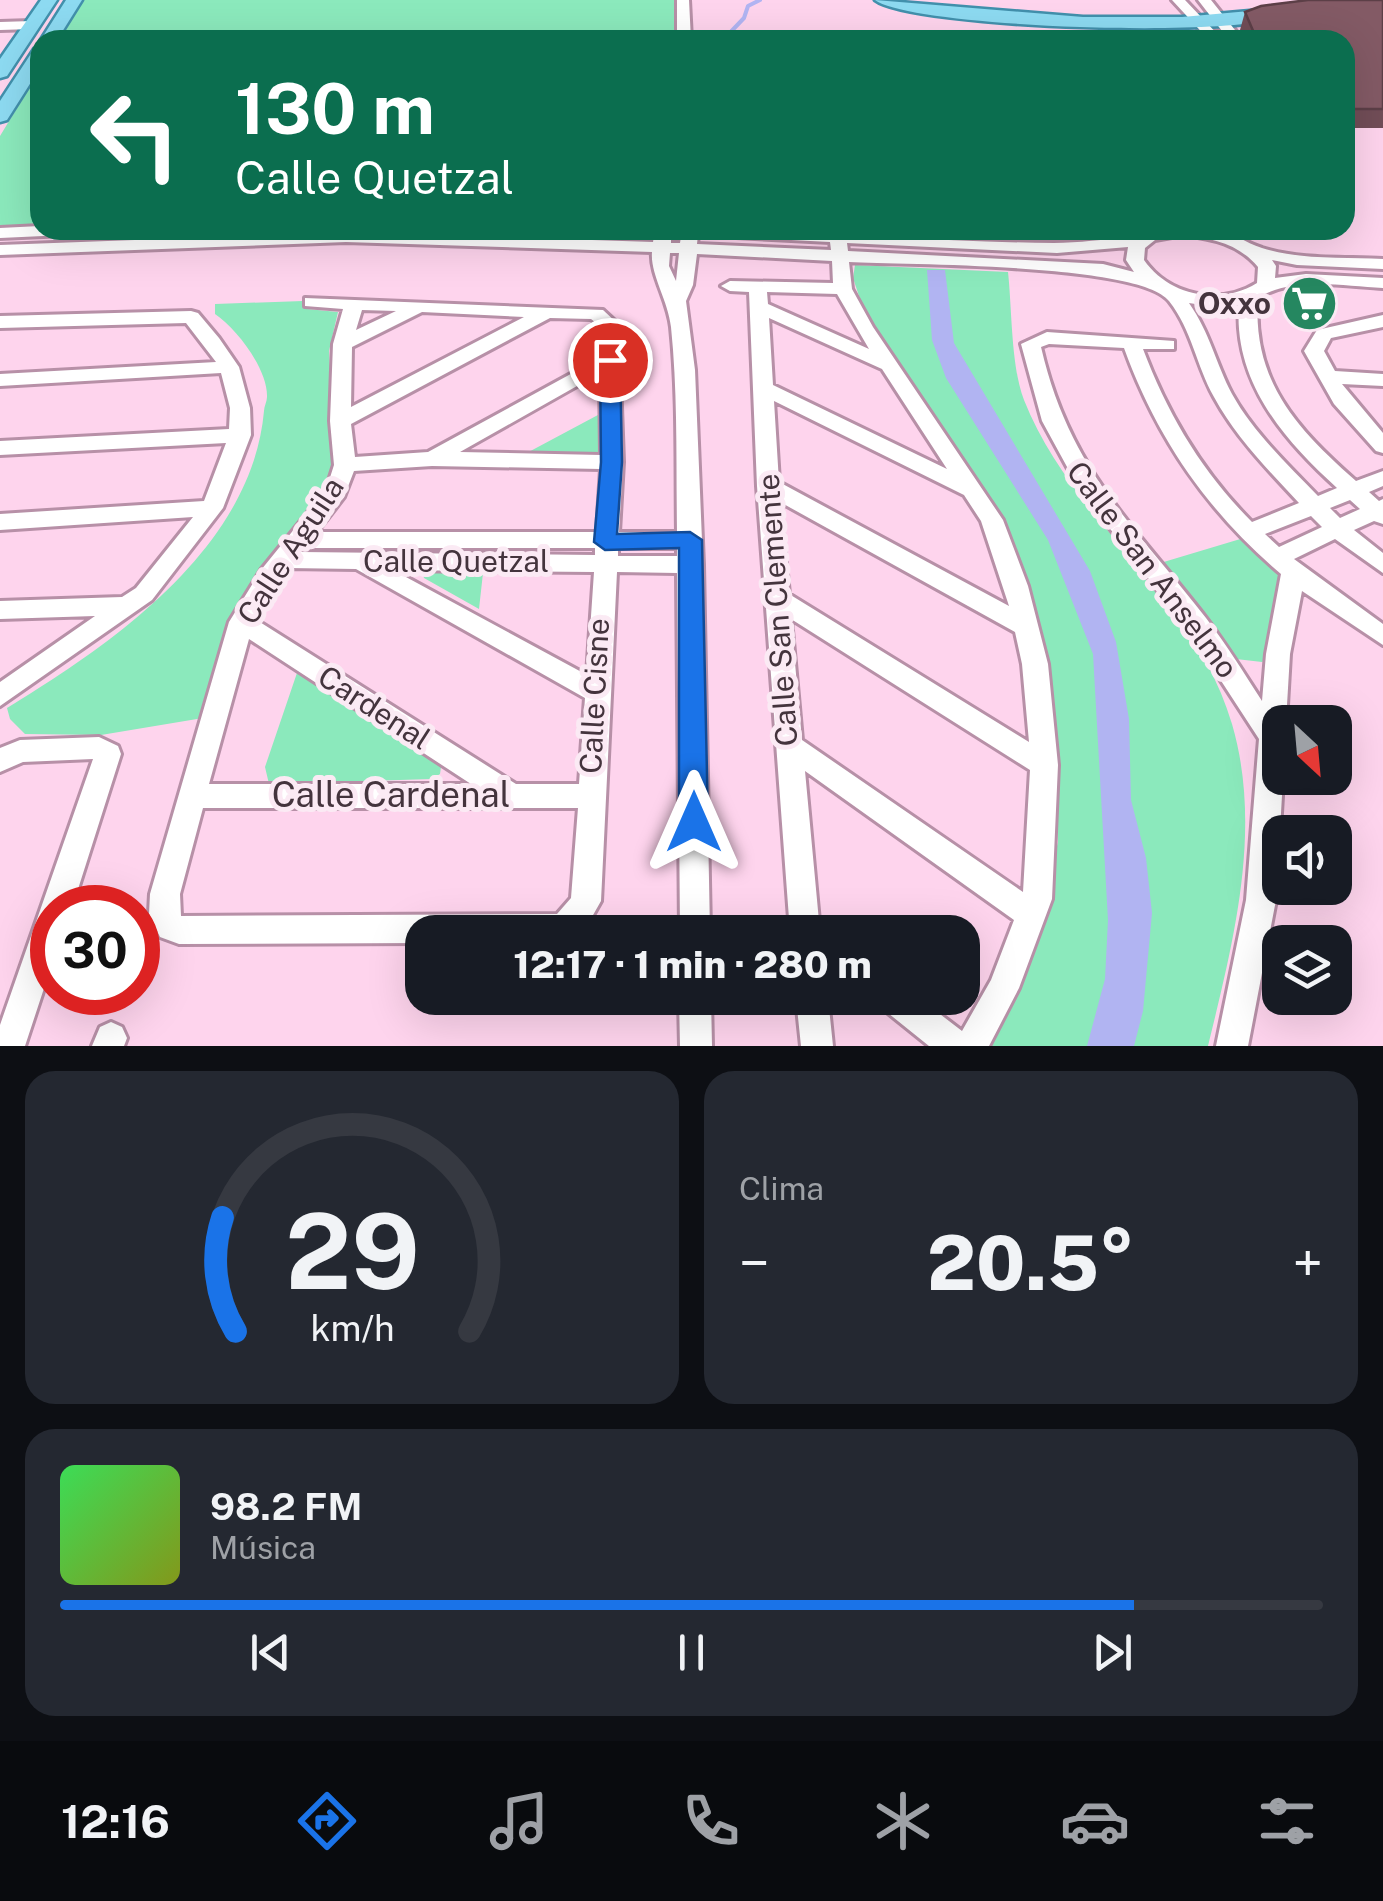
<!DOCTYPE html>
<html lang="es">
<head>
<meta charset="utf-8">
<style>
	:root { --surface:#171b24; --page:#242831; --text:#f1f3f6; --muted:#9ea1a6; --line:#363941; --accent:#1a73e8 }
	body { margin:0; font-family:"Public Sans",sans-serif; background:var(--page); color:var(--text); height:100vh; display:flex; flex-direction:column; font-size:38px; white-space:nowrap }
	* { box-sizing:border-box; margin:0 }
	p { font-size:32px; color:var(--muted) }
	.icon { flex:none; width:55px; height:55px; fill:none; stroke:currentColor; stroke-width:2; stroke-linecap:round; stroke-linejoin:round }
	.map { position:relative; height:1046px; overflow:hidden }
	.drawer { display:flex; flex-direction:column; gap:25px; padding:25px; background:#0d0f14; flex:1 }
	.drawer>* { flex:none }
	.banner { position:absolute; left:30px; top:30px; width:1325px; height:210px; border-radius:30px; box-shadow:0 10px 40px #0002; background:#0b6e4f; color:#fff; overflow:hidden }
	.needle { width:65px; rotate:154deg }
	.controls { position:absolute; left:1262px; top:705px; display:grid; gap:20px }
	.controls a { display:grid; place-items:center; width:90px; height:90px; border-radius:20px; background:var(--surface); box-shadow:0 10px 40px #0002; font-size:50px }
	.speed { position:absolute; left:30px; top:885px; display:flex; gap:20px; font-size:50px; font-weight:700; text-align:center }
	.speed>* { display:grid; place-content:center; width:130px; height:130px; border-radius:50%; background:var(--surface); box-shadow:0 10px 40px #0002; line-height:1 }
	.speed .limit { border:15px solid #d22; background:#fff; color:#111 }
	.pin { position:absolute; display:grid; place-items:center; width:85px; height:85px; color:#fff; margin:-42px; border:5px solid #fff; border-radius:50%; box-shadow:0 2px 10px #0007 }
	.me { position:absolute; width:110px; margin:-55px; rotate:0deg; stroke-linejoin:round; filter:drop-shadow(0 0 8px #0008) }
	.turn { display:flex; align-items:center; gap:35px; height:210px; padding:0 40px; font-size:45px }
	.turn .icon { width:130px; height:130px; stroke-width:2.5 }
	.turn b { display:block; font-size:70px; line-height:85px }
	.big { font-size:75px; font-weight:800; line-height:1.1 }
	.drawer .widget { flex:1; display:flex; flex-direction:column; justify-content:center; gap:15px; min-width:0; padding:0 35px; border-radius:30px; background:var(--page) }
	.drawer .dial { align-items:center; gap:0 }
	.dial svg { height:260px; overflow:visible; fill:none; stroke:var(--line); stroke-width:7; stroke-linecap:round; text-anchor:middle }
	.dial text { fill:var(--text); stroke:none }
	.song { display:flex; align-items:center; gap:30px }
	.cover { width:120px; height:120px; border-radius:15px; background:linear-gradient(135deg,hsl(130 70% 55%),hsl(70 70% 35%)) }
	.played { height:10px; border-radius:5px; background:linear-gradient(90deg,var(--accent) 85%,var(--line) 85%) }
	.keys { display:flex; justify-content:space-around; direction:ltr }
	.heat { display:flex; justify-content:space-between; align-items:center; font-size:55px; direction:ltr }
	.drawer .tiles { flex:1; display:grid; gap:25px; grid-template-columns:1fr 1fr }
	.widget:last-child { grid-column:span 2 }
	.trip { position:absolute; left:405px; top:915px; width:575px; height:100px; border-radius:30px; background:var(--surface); box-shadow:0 10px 40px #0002; font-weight:800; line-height:100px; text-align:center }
	.dock { display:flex; height:160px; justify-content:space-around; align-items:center; background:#090b0e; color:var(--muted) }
	.dock .icon { width:70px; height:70px }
	.dock .current { color:var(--accent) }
	.dock b { font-size:45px; color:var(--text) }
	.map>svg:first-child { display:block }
	.green { fill:#8be9bc }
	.water { fill:#b1b4f2 }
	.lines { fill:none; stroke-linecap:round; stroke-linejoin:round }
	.stream { stroke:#b1b4f2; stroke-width:4 }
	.minor-casing { stroke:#b790a7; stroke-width:6 }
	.major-casing { stroke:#4290ac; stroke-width:5 }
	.minor { fill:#fff; fill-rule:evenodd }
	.major { fill:#8ddaf1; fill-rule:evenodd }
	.wall { fill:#714d57 }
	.building { fill:#835a65; stroke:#5c3f47; stroke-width:2.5 }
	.route { fill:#1a73e8; stroke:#114b97; stroke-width:2.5 }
	.labels { text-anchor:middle; stroke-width:10; stroke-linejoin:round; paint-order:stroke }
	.poi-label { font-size:30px; font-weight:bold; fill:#44343d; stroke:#fbeaf4; text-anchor:end }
	.street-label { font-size:30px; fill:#44343d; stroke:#fbeaf4 }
	.near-street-label { font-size:35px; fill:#44343d; stroke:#fbeaf4 }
</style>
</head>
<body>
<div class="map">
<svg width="1383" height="1046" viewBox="0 0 1383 1046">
	<rect width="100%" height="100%" fill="#fed4ed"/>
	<!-- green -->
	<path class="green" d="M84,0H674V40H59Z
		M40,70V225L0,228V136Z
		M855,265L1008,272C1012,308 1011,367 1024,400C1072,522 1195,596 1232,724C1263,830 1233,943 1208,1046H985L1034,942L1058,842L1047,668L1003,531L869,326L853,278Z
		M303,301L307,309L338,312L329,351L337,479L250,587L232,621L203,718L101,735L25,734L10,719L7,708C114,643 252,547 264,411C264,406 267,402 267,397C268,369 236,328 215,314V304Z
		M611,408L601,453L523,455Z
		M1247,537L1276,564L1279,573L1272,656L1262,662L1236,659L1187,594L1157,564Z
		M427,570L483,573L479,609L424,578L422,572Z
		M298,670L442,760L440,774L432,779L269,784L265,767Z"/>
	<!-- water -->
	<path class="water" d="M927,270H945L954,343L1090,571L1116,642L1129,719L1131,800L1146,858L1152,913L1143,1011L1134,1046H1087L1105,979L1108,920L1093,654L1048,540L946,378L932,340Z"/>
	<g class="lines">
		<!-- stream -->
		<path class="stream" d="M723,40L744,18L748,6L760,0
			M926,230V234"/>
		<defs>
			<path id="minor" d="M677,0H689L691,40H677Z
				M1172,0H1185L1223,40H1209Z
				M1198,0H1211L1243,40H1229Z
				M0,22L32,21L39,25L32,29L0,30Z
				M40,226V230H73L65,235L0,238V228Z
				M655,230H671V243H680L682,230C806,230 930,242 1054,243C1108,243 1158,228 1213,230C1232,231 1245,243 1262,248C1299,260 1344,257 1383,259V269L1297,265L1272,260L1276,266L1275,278L1306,274L1383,278V288C1343,286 1293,276 1258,298C1252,381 1297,429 1356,481L1383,471V486L1369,492L1379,501L1383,499V524L1374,521L1354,530L1383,553V573L1335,539L1294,559L1383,624V645L1302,591L1290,654L1286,722H1280V778H1283L1276,900L1248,1046H1216L1246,900L1259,739L1188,630L1078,487L1042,421L1021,344L1047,332L1174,341V349H1143C1168,415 1202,472 1252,522L1299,503C1269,471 1235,436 1214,397C1196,365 1192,330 1169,301C1140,263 905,265 849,262L852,289L873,327L1003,520L1028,586L1048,664L1058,765L1052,899L1019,988L989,1046H929L883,1009L878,998H919L962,1031L991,980L1014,920L805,771L820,932H790L757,486L749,292L730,291L721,286L730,281L833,283L832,261L697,254L693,285L686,301L695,370L703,565L710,932H680L677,573L617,572L601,901L584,931L422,932V943L179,944L160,937L149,914L150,894L229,622L261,570L326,490L334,465L330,421L333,344L343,309L305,306V298L603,310L618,324L623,462L619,532H677C676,464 678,395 671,327C668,300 650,274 652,252L346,242L0,255V245L346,232L653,242ZM698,235L830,242L831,250L697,244ZM1183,235C1212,238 1239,244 1258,267L1257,283C1220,306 1169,296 1144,260L1145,248L1155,240ZM847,243L1057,253L1128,247L1126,260L1134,272L1103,264L848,251ZM670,253H679L676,281L669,266ZM767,292L837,294L869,349L768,304ZM1189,303L1215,307L1239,304C1233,381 1283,439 1337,488L1318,496C1288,465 1253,432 1232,394C1216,364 1210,333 1189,303ZM362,310L396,311L356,330ZM422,312L524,317L351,407L352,347ZM550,318L591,319L600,326V358L428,452L355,457L351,424ZM769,318L882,369L947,469L773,385ZM1049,344L1124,348C1157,439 1208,512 1281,574L1266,654L1262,701C1244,673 1226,644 1206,618C1133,524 1069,469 1041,347ZM600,373L601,455L460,452ZM774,401L964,495L981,521L1009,606L779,482ZM432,466L601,469L597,532H317L344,497L354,471ZM1350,500L1360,509L1340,518L1330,508ZM780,502L1015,632L1022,664L1029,742L789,594ZM1311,516L1322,527L1279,547L1265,534ZM304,548H595V555L301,552ZM618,548H677V556H618ZM288,568L356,569L585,698L579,784H516L255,619ZM393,570L594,572L587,675ZM791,619L1030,770L1023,892L802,740ZM249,639L471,784H209ZM203,808H578L571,898L557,914L181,916L180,894Z
				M191,311L198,313L219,338L239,367L250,408L251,435L223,508L152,600L0,706V682L95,616L0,619V601L122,597L136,588L193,517L0,530V514L204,501L226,443L0,455V441L229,429L230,408L221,373L0,386V374L216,362L186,323L0,328V316Z
				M1383,315V327L1331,338L1324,351L1335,371L1383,374V386L1342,384L1383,433V453L1376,451L1334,404L1304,351L1317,330Z
				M99,737L118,746L121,754L72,908H52V964L25,1046H0V1025L93,759L23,762L0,772V748L20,740Z
				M679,998H711L712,1046H680Z
				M796,998H828L833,1046H801Z
				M111,1022L122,1027L127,1038L124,1046H92L100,1027Z"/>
			<path id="major" d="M41,0H57L7,76L0,78V59Z
				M66,0H82L57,40L40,41Z
				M875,0L1083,17H1182L1283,8L1292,13C1256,40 911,28 875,0Z
				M40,48V68L7,120L0,122V101L34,49Z"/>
		</defs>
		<!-- minor casing -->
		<use href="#minor" class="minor-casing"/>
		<!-- major casing -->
		<use href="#major" class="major-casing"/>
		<!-- minor -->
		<use href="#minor" class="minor"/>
		<!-- major -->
		<use href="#major" class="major"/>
	</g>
	<!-- wall -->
	<path class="wall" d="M1383,0V128H1345V40H1244L1240,30L1245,12Z"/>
	<!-- building -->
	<path class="building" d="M1308,0H1383V109H1345V40H1257L1245,12L1261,6Z"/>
	<!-- route -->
	<path class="route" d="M610,355L620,360L622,462L617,534L690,532L702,540L708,822L704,831L694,835L683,831L679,822V548L605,550L594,542L601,462L600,360Z"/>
	<!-- icons -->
	<defs>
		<symbol id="supermarket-disc" viewBox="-11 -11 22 22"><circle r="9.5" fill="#258760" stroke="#fbeaf4"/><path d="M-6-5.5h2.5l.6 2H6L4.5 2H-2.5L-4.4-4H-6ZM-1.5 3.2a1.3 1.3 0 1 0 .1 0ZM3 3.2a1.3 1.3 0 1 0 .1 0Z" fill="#fff"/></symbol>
	</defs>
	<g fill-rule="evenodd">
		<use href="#supermarket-disc" x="1278" y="272" width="63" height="63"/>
	</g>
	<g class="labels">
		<!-- poi labels -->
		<g class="poi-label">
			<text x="1271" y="314">Oxxo</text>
		</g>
		<!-- street labels -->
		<g class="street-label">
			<text transform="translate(291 551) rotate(-57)" y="10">Calle Aguila</text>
			<text x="456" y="572">Calle Quetzal</text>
			<text transform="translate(1152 570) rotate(53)" y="10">Calle San Anselmo</text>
			<text transform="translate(778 610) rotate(-94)" y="10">Calle San Clemente</text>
			<text transform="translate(595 696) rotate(-87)" y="10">Calle Cisne</text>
			<text transform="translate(374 708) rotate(33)" y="10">Cardenal</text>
		</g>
		<!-- near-street labels -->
		<g class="near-street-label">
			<text x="391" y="807">Calle Cardenal</text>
		</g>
	</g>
</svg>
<div class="controls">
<a><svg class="needle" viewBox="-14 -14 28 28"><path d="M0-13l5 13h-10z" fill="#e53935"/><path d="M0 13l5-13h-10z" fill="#9ea1a6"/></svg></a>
<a><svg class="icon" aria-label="sound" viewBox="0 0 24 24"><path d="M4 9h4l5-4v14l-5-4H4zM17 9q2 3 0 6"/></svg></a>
<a><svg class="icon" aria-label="layers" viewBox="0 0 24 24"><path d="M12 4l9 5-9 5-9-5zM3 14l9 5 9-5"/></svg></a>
</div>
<div class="speed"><div class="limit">30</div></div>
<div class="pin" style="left:610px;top:360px;background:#d93025"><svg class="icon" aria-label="arrive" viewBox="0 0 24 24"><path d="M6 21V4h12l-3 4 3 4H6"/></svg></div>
<svg class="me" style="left:694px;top:822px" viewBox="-20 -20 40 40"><path d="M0-17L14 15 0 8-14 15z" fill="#1a73e8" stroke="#fff" stroke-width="4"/></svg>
<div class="trip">12:17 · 1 min · 280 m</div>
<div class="banner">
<div class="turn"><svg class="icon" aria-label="left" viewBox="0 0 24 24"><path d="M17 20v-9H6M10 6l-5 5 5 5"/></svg><div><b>130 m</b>Calle Quetzal</div></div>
</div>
</div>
<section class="drawer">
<div class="tiles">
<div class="widget dial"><svg viewBox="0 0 100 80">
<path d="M14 69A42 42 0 1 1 86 69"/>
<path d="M14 69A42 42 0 0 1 10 34" stroke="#1a73e8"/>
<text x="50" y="56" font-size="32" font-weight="700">29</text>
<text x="50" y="72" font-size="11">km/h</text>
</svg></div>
<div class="widget"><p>Clima</p>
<div class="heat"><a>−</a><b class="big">20.5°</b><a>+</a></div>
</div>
<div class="widget">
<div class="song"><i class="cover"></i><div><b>98.2 FM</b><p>Música</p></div></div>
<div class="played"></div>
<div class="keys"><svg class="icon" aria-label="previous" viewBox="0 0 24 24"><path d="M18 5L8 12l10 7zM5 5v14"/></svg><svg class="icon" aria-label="pause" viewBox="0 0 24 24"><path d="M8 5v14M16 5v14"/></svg><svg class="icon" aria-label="next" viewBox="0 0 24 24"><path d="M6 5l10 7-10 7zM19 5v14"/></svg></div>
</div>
</div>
</section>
<nav class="dock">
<b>12:16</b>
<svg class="icon current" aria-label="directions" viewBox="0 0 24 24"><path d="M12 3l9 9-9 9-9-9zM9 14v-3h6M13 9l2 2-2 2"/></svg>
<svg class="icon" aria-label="music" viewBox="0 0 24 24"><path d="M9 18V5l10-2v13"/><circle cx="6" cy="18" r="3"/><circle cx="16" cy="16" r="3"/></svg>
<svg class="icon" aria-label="phone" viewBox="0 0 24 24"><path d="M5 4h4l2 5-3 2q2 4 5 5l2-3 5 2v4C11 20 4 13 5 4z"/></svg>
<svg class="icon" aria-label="climate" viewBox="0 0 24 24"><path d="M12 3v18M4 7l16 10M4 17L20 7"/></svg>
<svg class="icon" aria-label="car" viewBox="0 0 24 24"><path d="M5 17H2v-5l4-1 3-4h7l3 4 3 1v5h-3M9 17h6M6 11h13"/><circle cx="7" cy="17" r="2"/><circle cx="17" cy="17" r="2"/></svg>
<svg class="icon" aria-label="filters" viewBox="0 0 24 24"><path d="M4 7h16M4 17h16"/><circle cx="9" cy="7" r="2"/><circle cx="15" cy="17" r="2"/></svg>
</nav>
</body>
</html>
